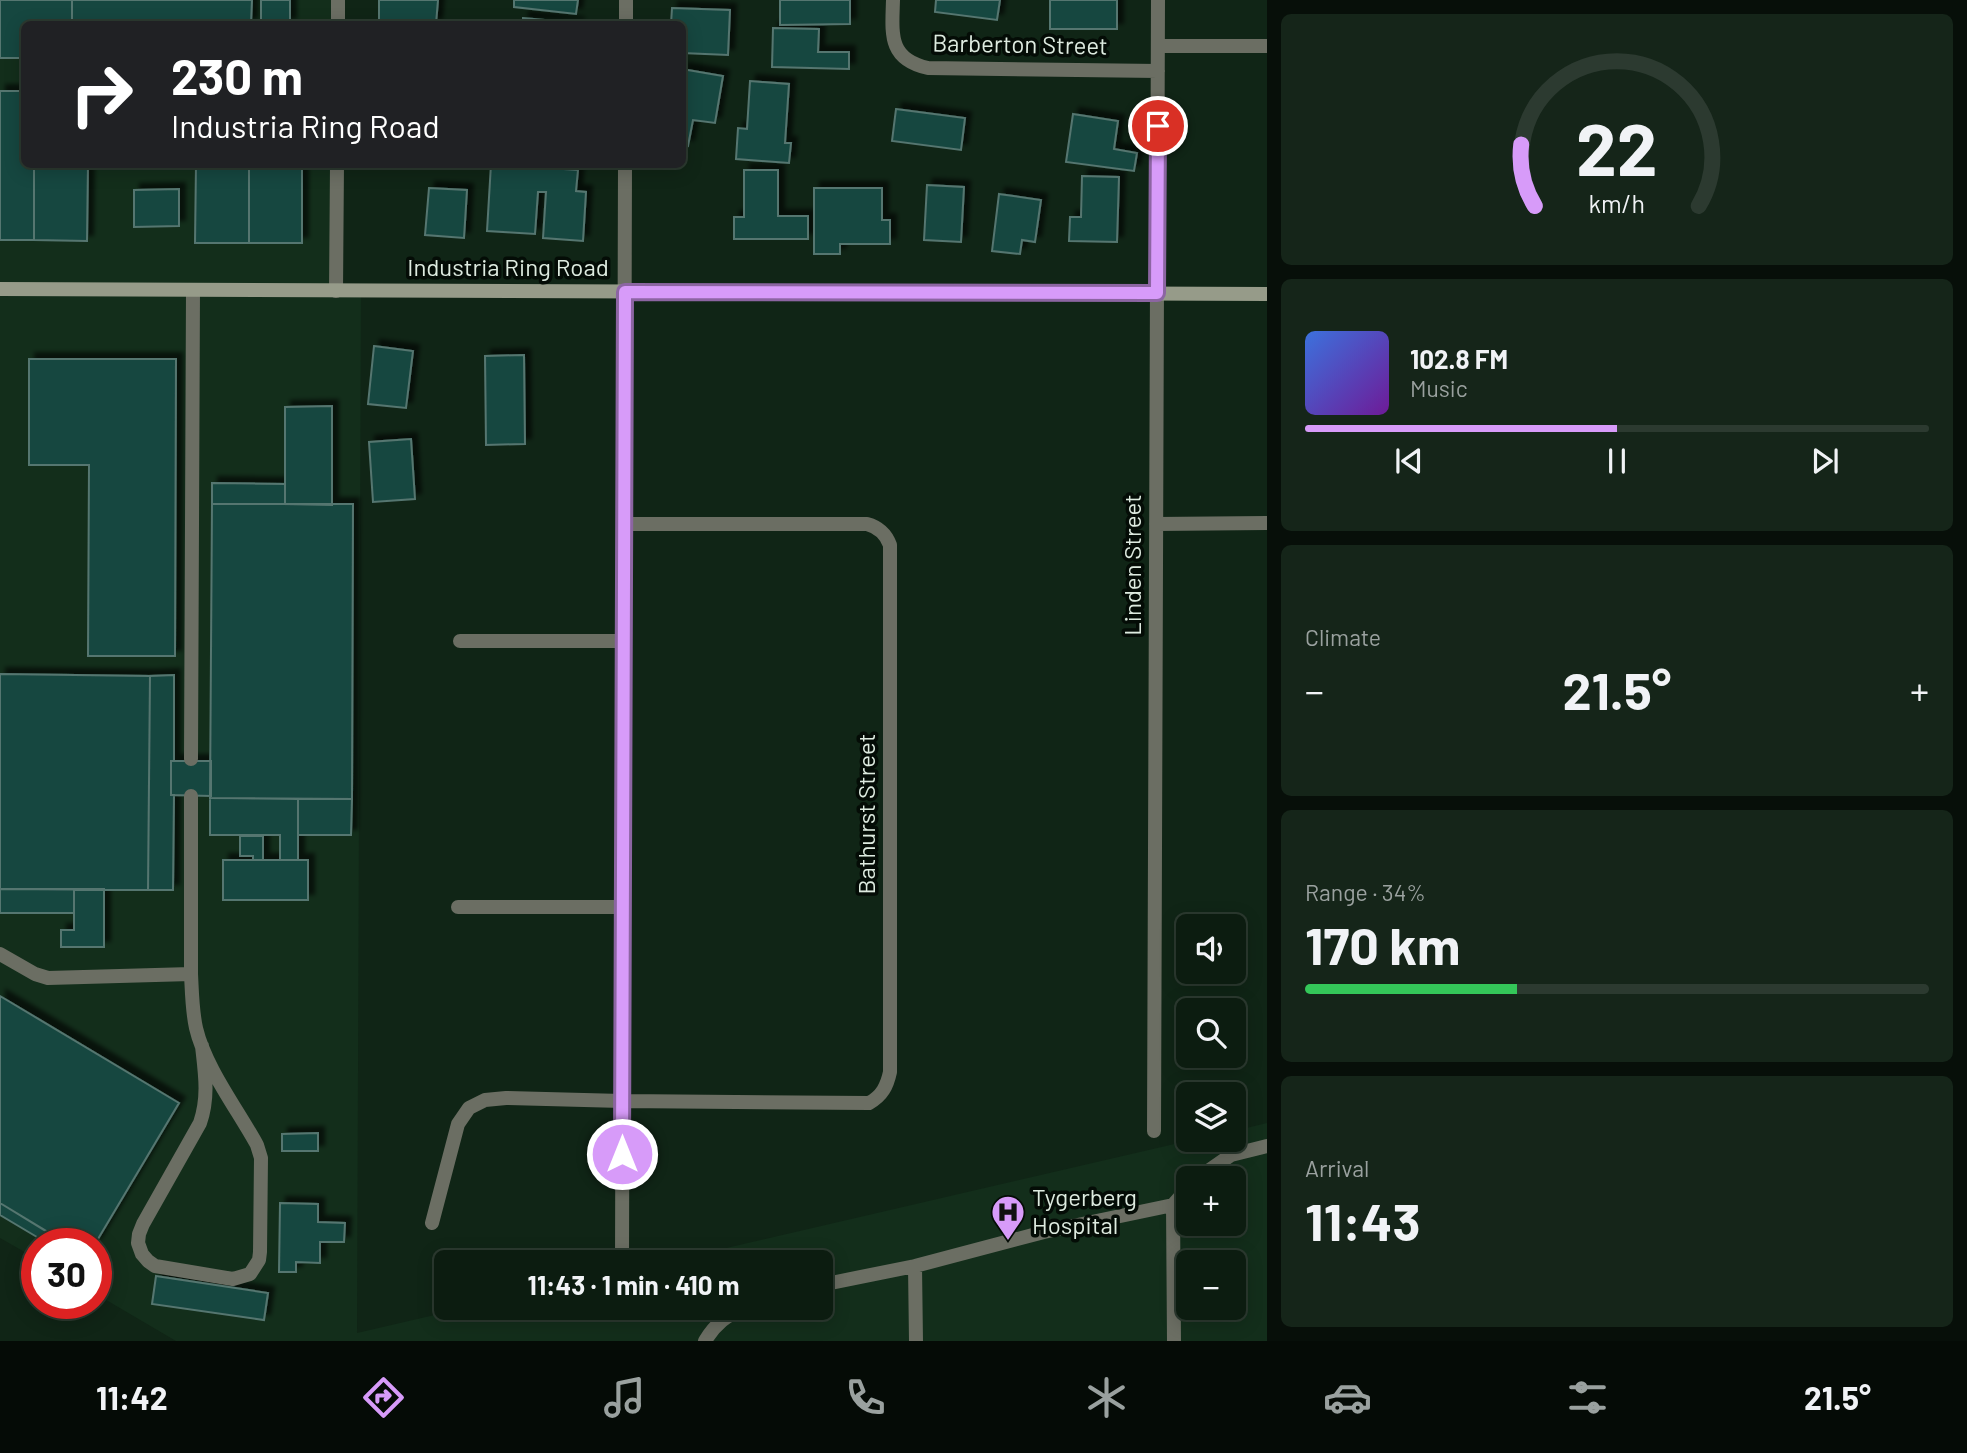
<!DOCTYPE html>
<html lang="en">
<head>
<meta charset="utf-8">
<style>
	:root { --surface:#0c1c10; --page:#152519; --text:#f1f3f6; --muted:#9aa19f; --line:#2c3a30; --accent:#d79bf9 }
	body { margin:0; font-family:Barlow,sans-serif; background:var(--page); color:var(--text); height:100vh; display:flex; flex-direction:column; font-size:26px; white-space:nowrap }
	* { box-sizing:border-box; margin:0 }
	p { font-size:23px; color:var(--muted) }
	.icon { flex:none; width:38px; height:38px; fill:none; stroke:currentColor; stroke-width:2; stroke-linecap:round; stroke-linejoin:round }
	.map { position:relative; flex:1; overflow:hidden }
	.drawer { display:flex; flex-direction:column; gap:14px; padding:14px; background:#070f09; width:700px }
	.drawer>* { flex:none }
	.hud { position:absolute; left:21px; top:21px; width:665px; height:147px; border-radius:10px; box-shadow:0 4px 18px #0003,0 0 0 2px var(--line); background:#202124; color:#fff; overflow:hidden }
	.tools { position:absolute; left:1176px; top:914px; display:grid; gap:14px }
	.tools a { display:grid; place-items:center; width:70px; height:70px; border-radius:10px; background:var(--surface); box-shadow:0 4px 18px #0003,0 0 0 2px var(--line); font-size:35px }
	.speed { position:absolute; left:21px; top:1228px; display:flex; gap:14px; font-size:35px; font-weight:700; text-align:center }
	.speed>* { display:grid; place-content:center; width:91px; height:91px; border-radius:50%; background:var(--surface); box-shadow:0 4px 18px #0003,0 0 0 2px var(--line); line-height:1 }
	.speed .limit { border:10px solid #d22; background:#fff; color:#111 }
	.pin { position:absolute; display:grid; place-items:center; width:60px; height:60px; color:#fff; margin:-30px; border:4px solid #fff; border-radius:50%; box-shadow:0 2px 7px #0007 }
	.me { position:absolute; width:77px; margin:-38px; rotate:0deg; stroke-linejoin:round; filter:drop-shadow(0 0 5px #0008) }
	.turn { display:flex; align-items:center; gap:24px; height:147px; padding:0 35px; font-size:32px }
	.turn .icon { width:91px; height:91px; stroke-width:2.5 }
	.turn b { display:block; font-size:49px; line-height:60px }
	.big { font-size:52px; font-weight:700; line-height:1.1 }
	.drawer .tile { flex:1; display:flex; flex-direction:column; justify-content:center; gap:10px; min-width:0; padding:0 24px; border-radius:10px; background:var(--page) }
	.drawer .dial { align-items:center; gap:0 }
	.dial svg { height:182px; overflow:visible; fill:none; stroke:var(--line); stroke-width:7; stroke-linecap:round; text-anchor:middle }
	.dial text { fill:var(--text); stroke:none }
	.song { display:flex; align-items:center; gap:21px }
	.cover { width:84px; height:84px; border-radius:10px; background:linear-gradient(135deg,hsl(220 70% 55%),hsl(280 70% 35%)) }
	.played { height:7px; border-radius:4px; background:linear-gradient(90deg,var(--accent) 50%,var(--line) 50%) }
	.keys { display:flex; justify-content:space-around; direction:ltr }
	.heat { display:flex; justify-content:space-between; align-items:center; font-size:38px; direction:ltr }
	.charge { height:10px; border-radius:5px; background:linear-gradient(90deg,#34c759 34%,var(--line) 0) }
	.trip { position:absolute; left:434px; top:1250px; width:399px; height:70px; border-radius:10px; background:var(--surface); box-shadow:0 4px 18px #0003,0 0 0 2px var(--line); font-weight:700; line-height:70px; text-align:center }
	.dock { display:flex; height:112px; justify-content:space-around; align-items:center; background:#050b06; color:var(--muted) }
	.dock .icon { width:49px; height:49px }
	.dock .selected { color:var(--accent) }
	.dock b { font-size:32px; color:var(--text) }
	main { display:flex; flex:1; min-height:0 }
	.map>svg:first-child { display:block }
	.built { fill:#132e1b; fill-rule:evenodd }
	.building { fill:#194741; stroke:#557670; stroke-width:2; filter:url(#shadow) }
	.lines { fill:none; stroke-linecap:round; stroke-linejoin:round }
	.lane { stroke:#6b6e63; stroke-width:14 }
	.street { stroke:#6b6e63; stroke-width:14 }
	.secondary { stroke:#969b89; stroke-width:14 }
	.route-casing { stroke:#8c65a2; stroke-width:18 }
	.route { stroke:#d79bf9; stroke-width:12 }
	.labels { text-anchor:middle; stroke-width:7; stroke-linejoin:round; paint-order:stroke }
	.street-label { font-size:24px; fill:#deebe0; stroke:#040c06 }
	.poi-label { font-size:24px; fill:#deebe0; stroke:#040c06; text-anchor:start }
</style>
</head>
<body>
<main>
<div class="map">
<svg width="1267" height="1341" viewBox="0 0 1267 1341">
	<defs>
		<filter id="shadow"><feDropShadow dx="6" dy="-6" stdDeviation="2" flood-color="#0009"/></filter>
	</defs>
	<rect width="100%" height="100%" fill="#102516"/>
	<!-- built -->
	<path class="built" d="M0,0H336V24H24V164L336,165L335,291L361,292L357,1333L469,1307H821V1262H666L1196,1139H1234V1131L1267,1123V1341H176L96,1294V1244H37V1259L0,1238ZM1188,1178H1234V1223H1188ZM1188,1262H1234V1307H1188Z"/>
	<!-- building -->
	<path class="building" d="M0,0H72V24H24V58H0Z
		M72,0H252L251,24H72Z
		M261,0H290V24H261Z
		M379,0H438L436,24H379Z
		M514,0H578L576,14L514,7Z
		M780,0H850V24L780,25Z
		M936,0H1000L997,20L935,12Z
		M1050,0H1117V29H1050Z
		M672,8L730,10L728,55L682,53V24H671Z
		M523,18L578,23L577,24H523Z
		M773,28L819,29L818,52H849V69L772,67Z
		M682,69L723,76L715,123L693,120L688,146L682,145Z
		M750,81L789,84L785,143H791L789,163L736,159L738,128L747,129Z
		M0,91H24V164H34V240H0Z
		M896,109L965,118L961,150L892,141Z
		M1073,114L1118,121L1114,149L1137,153L1134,171L1066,162Z
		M34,164H88L87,241L34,240Z
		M196,164H249V243H195Z
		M249,164H302V243H249Z
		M491,164L578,170L576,191L586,192L583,241L543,238L546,192H538L535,234L487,231Z
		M744,170H778V216H808V239H734V217H744Z
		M1082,176L1119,177L1117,242L1069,241L1070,217H1081Z
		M927,185L964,187L961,242L924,240Z
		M429,188L467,190L464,238L425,235Z
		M814,188H882V220H890V244H840V254H814Z
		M179,189V226L134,227V190Z
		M999,194L1041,200L1035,242L1022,240L1020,254L992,251Z
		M374,346L413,351L406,408L368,404Z
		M524,355L525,444L486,445L485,356Z
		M29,359H176L175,656H88L89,465H29Z
		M332,406V505L285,504V407Z
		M411,439L415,499L373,502L369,442Z
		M212,483L285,484V504H212Z
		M212,504H353L352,799L210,798Z
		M0,674L150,676L148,890L0,889Z
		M174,675V761H171V795H174L173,890H148L150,676Z
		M171,761H211V796L171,795Z
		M210,798L298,799V860H280V835H210Z
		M298,799H352L351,835H298Z
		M240,836H263V860H253V856H240Z
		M223,860H308V900H223Z
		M0,889H74V913H0Z
		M74,889H104V947H61V930H74Z
		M0,996L179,1103L95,1244H68L0,1203Z
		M318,1133V1151H282V1134Z
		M0,1203L52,1235L47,1243L0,1215Z
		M280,1203L318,1204V1222L345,1223L344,1242H320V1263L296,1262V1272H279Z
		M156,1276L268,1293L264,1320L152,1304Z"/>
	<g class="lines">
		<!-- lane -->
		<path class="lane" d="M191,759L193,290
			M0,954L35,974L48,978L191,974C192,992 192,1010 196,1028C205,1067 238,1110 257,1145L261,1158L260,1252L259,1260L250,1274L233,1279L155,1266L148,1261L142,1254L138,1243L139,1234L143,1224L200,1123C209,1097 205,1073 202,1046
			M191,974V796
			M1198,1178L1231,1155L1267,1146
			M1173,1205L1174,1341
			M915,1266L916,1341
			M821,1285L915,1266L1044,1232L1173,1205L1188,1188
			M705,1341C715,1324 727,1315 745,1307"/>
		<!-- street -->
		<path class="street" d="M893,0C892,34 888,59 928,68L1158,71
			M338,24V0
			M626,24V0
			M1158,46H1267
			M336,291L337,164
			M1156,524L1267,523
			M460,641H624
			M458,907H623
			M1154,1131L1158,0
			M432,1223L458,1124L469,1108L485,1100L506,1098L622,1101L869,1103C882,1096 887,1086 890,1072V545C886,534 878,527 867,524H624
			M622,1261L625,164"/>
		<!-- secondary -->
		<path class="secondary" d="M0,289L1267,294"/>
	</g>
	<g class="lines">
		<defs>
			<path id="route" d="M622,1154L625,292L1157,293L1158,126"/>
		</defs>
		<!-- route casing -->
		<use href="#route" class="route-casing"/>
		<!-- route -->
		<use href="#route" class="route"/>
	</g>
	<!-- icons -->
	<defs>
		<symbol id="hospital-pin" viewBox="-11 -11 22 30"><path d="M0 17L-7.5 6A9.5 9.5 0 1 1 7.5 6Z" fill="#d79bf9" stroke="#040c06"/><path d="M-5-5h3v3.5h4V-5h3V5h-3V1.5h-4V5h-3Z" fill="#111"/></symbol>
	</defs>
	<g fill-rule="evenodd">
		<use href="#hospital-pin" x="989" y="1193" width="38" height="52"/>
	</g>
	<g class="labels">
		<!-- street labels -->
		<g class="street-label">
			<text transform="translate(1020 45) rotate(1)" y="8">Barberton Street</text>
			<text x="508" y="276">Industria Ring Road</text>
			<text transform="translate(1133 565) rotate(-90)" y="8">Linden Street</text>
			<text transform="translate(867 814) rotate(-90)" y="8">Bathurst Street</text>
		</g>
		<!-- poi labels -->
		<g class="poi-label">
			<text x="1032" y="1206">Tygerberg<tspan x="1032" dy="28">Hospital</tspan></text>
		</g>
	</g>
</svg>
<div class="tools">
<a><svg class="icon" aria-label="sound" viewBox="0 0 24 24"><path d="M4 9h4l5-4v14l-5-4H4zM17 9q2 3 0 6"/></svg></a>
<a><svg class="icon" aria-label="search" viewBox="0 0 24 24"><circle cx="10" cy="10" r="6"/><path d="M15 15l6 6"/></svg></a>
<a><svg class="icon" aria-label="layers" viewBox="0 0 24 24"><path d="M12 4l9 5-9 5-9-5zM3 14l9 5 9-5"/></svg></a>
<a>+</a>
<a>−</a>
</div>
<div class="speed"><div class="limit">30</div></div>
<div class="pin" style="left:1158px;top:126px;background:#d93025"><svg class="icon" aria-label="arrive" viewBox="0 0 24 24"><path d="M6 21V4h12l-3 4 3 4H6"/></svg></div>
<svg class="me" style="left:622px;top:1154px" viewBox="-20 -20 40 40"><circle r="17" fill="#d79bf9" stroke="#fff" stroke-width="3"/><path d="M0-11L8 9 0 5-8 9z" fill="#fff"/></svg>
<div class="trip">11:43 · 1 min · 410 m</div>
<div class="hud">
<div class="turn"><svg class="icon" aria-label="right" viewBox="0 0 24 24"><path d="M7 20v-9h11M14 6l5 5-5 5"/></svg><div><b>230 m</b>Industria Ring Road</div></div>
</div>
</div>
<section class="drawer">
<div class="tile dial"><svg viewBox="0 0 100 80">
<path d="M14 69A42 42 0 1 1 86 69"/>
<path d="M14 69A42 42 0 0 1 8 42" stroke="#d79bf9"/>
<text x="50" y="56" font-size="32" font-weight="700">22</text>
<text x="50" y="72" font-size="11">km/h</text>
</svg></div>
<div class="tile">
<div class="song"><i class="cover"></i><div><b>102.8 FM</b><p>Music</p></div></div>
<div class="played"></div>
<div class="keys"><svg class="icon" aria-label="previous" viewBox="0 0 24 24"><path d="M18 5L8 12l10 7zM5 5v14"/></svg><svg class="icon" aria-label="pause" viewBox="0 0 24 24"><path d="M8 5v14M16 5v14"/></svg><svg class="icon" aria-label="next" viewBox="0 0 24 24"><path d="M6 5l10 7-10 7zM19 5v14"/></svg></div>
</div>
<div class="tile"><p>Climate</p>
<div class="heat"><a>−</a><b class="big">21.5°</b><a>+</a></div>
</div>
<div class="tile"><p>Range · 34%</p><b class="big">170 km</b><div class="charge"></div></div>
<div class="tile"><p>Arrival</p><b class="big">11:43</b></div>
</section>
</main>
<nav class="dock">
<b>11:42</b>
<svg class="icon selected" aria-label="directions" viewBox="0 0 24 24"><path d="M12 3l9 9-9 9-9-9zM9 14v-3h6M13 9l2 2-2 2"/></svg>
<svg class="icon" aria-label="music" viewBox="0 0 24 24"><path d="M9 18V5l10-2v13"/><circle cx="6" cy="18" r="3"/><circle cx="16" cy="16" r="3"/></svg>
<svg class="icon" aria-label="phone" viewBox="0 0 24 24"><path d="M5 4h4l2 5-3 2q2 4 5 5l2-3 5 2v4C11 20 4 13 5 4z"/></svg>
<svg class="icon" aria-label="climate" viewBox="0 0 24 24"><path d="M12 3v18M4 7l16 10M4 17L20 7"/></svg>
<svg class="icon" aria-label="car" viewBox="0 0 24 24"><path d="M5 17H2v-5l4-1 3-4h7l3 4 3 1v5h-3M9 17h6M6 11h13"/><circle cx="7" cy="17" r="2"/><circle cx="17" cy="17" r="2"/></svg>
<svg class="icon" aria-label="filters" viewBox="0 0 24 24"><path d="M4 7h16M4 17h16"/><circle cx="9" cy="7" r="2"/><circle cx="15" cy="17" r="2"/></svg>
<b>21.5°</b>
</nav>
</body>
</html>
